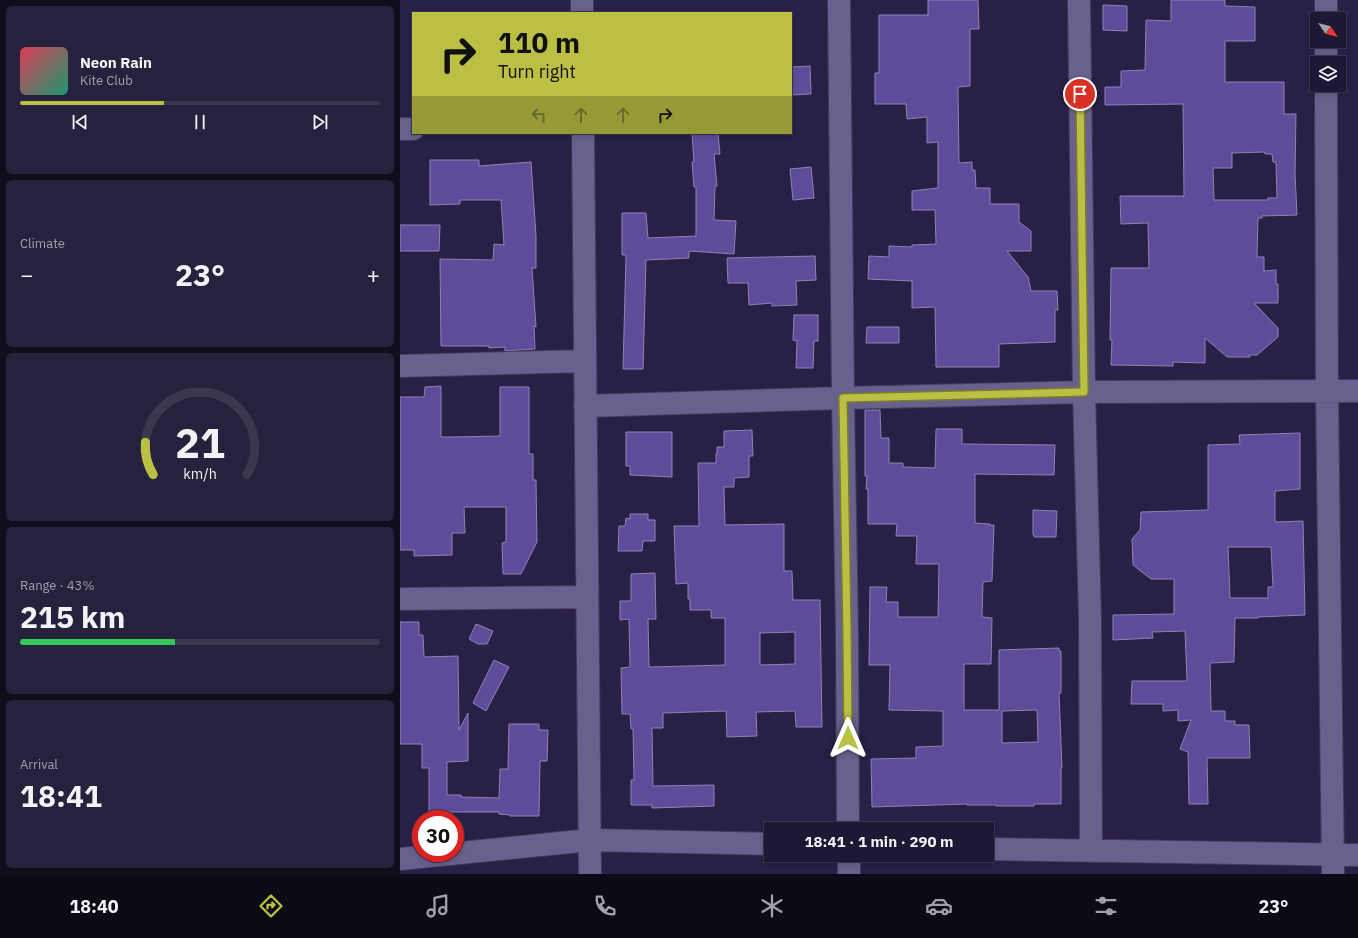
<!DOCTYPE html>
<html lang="en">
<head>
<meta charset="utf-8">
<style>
	:root { --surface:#1e1834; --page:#26213c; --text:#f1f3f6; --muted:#a1a0ac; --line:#3c374f; --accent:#bbc044 }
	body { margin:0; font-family:"IBM Plex Sans",sans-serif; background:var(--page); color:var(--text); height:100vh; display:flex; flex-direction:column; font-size:15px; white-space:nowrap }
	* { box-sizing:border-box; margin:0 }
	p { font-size:13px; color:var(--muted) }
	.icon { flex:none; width:22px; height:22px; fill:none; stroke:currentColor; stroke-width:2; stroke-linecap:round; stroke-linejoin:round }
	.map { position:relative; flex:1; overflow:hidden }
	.drawer { display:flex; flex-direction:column; gap:6px; padding:6px; background:#100d1d; width:400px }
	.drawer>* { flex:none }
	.top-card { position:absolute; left:12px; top:12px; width:380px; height:122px; border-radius:0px; box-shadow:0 2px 6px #0003,0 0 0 1px var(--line); background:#bbc044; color:#111; overflow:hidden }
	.needle { width:26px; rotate:125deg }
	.fabs { position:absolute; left:910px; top:12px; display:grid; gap:8px }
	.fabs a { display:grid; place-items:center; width:36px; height:36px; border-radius:0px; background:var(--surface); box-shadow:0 2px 6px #0003,0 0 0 1px var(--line); font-size:20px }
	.speed { position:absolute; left:12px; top:810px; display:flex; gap:8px; font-size:20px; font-weight:700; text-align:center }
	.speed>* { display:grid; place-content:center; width:52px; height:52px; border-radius:50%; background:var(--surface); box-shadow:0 2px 6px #0003,0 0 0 1px var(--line); line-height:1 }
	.speed .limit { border:6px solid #d22; background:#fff; color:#111 }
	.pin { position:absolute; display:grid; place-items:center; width:34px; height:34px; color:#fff; margin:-17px; border:2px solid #fff; border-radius:50%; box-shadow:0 1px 4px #0007 }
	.me { position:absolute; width:44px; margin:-22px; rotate:0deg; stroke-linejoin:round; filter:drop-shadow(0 0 3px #0008) }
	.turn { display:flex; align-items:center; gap:14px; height:84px; padding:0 20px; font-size:18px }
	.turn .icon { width:52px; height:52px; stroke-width:2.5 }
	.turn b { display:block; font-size:28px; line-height:34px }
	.lanes { display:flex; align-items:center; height:38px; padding:0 20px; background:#0003; justify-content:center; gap:20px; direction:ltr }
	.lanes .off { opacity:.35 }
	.big { font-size:30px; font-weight:800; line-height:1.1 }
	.drawer .card { flex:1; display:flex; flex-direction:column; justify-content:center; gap:6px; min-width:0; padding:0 14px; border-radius:6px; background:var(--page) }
	.drawer .dial { align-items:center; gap:0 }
	.dial svg { height:104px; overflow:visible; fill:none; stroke:var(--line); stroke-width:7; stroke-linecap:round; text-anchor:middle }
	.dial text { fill:var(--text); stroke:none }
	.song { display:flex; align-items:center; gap:12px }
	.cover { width:48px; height:48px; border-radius:6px; background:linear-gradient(135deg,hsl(350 70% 55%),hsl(160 70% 35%)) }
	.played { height:4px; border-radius:2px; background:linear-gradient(90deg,var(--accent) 40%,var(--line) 40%) }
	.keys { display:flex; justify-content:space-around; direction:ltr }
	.heat { display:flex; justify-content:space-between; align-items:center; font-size:22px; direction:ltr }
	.charge { height:6px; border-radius:3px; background:linear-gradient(90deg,#34c759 43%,var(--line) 0) }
	.trip { position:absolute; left:364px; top:822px; width:230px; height:40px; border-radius:0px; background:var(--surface); box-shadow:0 2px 6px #0003,0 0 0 1px var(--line); font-weight:800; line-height:40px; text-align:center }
	.dock { display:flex; height:64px; justify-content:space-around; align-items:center; background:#0c0a15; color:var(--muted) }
	.dock .icon { width:28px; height:28px }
	.dock .selected { color:var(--accent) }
	.dock b { font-size:18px; color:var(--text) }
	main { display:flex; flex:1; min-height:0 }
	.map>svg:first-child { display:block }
	.building { fill:#5e4c9b; stroke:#8b84b2; fill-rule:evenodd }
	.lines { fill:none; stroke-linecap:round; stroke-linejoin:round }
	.street-casing { stroke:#443b5d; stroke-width:24 }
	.street { stroke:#69618d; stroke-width:22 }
	.route-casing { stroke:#7a7d2c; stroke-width:10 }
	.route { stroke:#bbc044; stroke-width:7 }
</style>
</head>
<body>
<main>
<section class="drawer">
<div class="card">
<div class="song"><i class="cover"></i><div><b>Neon Rain</b><p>Kite Club</p></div></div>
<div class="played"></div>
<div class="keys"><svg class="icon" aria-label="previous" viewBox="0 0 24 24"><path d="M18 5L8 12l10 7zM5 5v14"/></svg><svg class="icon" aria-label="pause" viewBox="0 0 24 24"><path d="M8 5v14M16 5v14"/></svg><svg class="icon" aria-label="next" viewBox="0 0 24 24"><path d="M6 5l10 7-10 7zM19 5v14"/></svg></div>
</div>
<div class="card"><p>Climate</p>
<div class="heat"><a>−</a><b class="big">23°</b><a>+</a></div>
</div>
<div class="card dial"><svg viewBox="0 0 100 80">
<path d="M14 69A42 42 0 1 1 86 69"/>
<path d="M14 69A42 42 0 0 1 8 44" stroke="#bbc044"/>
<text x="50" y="56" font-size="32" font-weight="700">21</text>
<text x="50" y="72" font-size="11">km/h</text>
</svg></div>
<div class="card"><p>Range · 43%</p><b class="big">215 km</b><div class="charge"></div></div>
<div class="card"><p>Arrival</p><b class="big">18:41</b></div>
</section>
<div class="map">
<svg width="958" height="874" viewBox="0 0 958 874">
	<rect width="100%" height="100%" fill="#282046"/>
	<!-- building -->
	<path class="building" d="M528,0H578L579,29H570V86L558,87L559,163L572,162V170H575L576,188H590V204H619V222L631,231V251H607L628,277L631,291H657L658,310H655V342L599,344V367H536L535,307L512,308V281L468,279L469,256L489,257V246L512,247V245L536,244L535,210H512V191L538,188V142L527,143V117L507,119L506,104H475V73H479V15H528Z
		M771,0H825V6L855,7V41H825V82H884V114H896L895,173L897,215L862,216V218H858L857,257H864V271L876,270V284H878V303H854L878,328V337L857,355H849L850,357H827L805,338V363L773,362V366L711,365L712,340H710L711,268H749L748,223L721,224L720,196H784L783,104L705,105V87H721V71L745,70L746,20L771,21ZM865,152V154H872L873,162H876L877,198H868V200H814L813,168H832V153Z
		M703,5L727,6V31L703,30Z
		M410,66L411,94L391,95V67Z
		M292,133H318L320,154H314L317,186H315L314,220L336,221L334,254L289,251V258L246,260L243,369H223L226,255H222V213H246L248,238L296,236V187H294L292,162H294Z
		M30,160H79V166L131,162L136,236V268H132L136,327L134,326L135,349L105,351V347L89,348V346H41L40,259L93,260L94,244L104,245L101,200H60V204L30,205Z
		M411,167L414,198L393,200L390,169Z
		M0,225H40L39,251H0Z
		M415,256L416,280L396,281L397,305L372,306V303L349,305L348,283H328L327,258Z
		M394,315H418V341H414L413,368H396L397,341L393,340Z
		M467,327H499V343H466Z
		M41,386V437H52L100,436V387H129V454H133V480H136L137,542L121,574H103L102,543L106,542V507H64L65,533H52V555L14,556V550H0V397H24L25,387Z
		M465,410H480L481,438H489V463H503V467L535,468L536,429H562V444L655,445L654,475L575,474V523L590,524V525H594L592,581L583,582L582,617L592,618L591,664H564V710H599V650L659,648V651H661V693H659L662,768H661V804H634V806H596V805H567V804L472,807L471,759L516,758V747L543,746V711L489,710L490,665H469L470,587H487L486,602H498V617H538L539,564H516L517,536H496L497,524H468V489H466L467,476H465ZM637,710L638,742L602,743V711Z
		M352,430L353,456H349V477L334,478V487H324L325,525L384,524V571H392L393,600H420L422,727H396L395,711L356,712L357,736L327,737L326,711L263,713V728H252L253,786L314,785V806L252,808V805H231V780H234L233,728L231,729L230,714H222L221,668L230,667L229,619L220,620V601H231V574L255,573L256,619H248L249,667L325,665V618H311V610H290V599H288V583L276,584L274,526H299L298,463H316V454H317V447H324V431ZM395,632V664L360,665V633Z
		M226,432H272V477L230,475V466H226Z
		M900,433V489L875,491V522L903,521L905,615L858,617V618H835L834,662L810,663L811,711H825V721H835V725H849L850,758H807L808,804H789L788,752L780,749L791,720L778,721V710L763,711V704H731L732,681H787L785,631L752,632L753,638L713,640V615L774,614V579H751L733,565L732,539L740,530L741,512L808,510V445L840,444L839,435ZM828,547H871L873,587H868V598H830Z
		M633,510L657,511L656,537H634V535H633Z
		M230,514H248V520H255V541H243L242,551H218L219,526H225L226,518L230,519Z
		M0,622H19V635H23L24,657L58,656L59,730L68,713V761L47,762V795H61V797L99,798L100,769H108L109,724H139V730H148L147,761H140L139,816H110V815L99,814V812H29V768H22V744H0Z
		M76,624L93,631L87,644H78L69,639Z
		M94,660L109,667L86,711L73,703Z"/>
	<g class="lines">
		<defs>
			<path id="street" d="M182,0V13
				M439,0L443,398L447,632L448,829
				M679,0L684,392L690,619L691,851
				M926,0V19
				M926,41V63
				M926,85L927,391L933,874
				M0,129H13
				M183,133L190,874
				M0,366L185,361
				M185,406L443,398L684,392L958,391
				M0,599L187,597
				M587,849L958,855
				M449,855V874
				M0,859L190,840L371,844"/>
		</defs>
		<!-- street casing -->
		<use href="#street" class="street-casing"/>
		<!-- street -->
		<use href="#street" class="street"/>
	</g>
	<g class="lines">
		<defs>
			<path id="route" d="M448,738L447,632L443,398L684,392L680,94"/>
		</defs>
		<!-- route casing -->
		<use href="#route" class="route-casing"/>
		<!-- route -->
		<use href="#route" class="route"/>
	</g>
</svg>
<div class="fabs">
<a><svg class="needle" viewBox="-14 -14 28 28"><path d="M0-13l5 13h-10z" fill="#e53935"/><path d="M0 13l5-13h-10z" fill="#a1a0ac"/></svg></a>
<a><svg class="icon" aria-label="layers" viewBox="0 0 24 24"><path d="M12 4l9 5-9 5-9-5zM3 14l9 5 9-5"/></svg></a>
</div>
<div class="speed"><div class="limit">30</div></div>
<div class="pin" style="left:680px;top:94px;background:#d93025"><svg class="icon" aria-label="arrive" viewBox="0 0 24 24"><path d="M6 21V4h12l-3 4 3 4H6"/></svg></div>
<svg class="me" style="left:448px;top:738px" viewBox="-20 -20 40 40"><path d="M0-17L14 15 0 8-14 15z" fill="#bbc044" stroke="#fff" stroke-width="4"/></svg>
<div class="trip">18:41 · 1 min · 290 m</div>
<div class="top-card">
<div class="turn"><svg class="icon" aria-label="right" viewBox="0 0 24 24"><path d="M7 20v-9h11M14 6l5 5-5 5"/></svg><div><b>110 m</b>Turn right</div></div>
<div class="lanes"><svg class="icon off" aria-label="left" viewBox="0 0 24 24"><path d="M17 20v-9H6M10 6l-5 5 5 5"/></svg><svg class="icon off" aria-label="ahead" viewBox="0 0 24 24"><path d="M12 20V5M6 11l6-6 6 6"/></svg><svg class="icon off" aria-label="ahead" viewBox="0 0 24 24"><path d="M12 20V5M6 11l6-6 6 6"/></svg><svg class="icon" aria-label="right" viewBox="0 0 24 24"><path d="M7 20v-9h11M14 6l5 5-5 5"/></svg></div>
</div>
</div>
</main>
<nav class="dock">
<b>18:40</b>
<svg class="icon selected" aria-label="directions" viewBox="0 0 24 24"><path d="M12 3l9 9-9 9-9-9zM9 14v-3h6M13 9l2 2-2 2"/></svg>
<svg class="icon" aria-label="music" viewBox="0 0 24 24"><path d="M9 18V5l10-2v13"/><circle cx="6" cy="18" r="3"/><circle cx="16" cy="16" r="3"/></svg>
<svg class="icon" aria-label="phone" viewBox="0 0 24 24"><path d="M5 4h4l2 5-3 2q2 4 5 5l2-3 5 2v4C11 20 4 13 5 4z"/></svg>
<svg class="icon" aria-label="climate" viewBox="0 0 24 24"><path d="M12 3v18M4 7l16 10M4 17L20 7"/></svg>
<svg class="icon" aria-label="car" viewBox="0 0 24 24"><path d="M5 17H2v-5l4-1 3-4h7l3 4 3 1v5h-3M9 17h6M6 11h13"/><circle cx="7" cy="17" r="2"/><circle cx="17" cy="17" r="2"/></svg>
<svg class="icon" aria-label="filters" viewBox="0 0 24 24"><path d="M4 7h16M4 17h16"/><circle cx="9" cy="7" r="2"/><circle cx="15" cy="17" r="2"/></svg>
<b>23°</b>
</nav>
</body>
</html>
